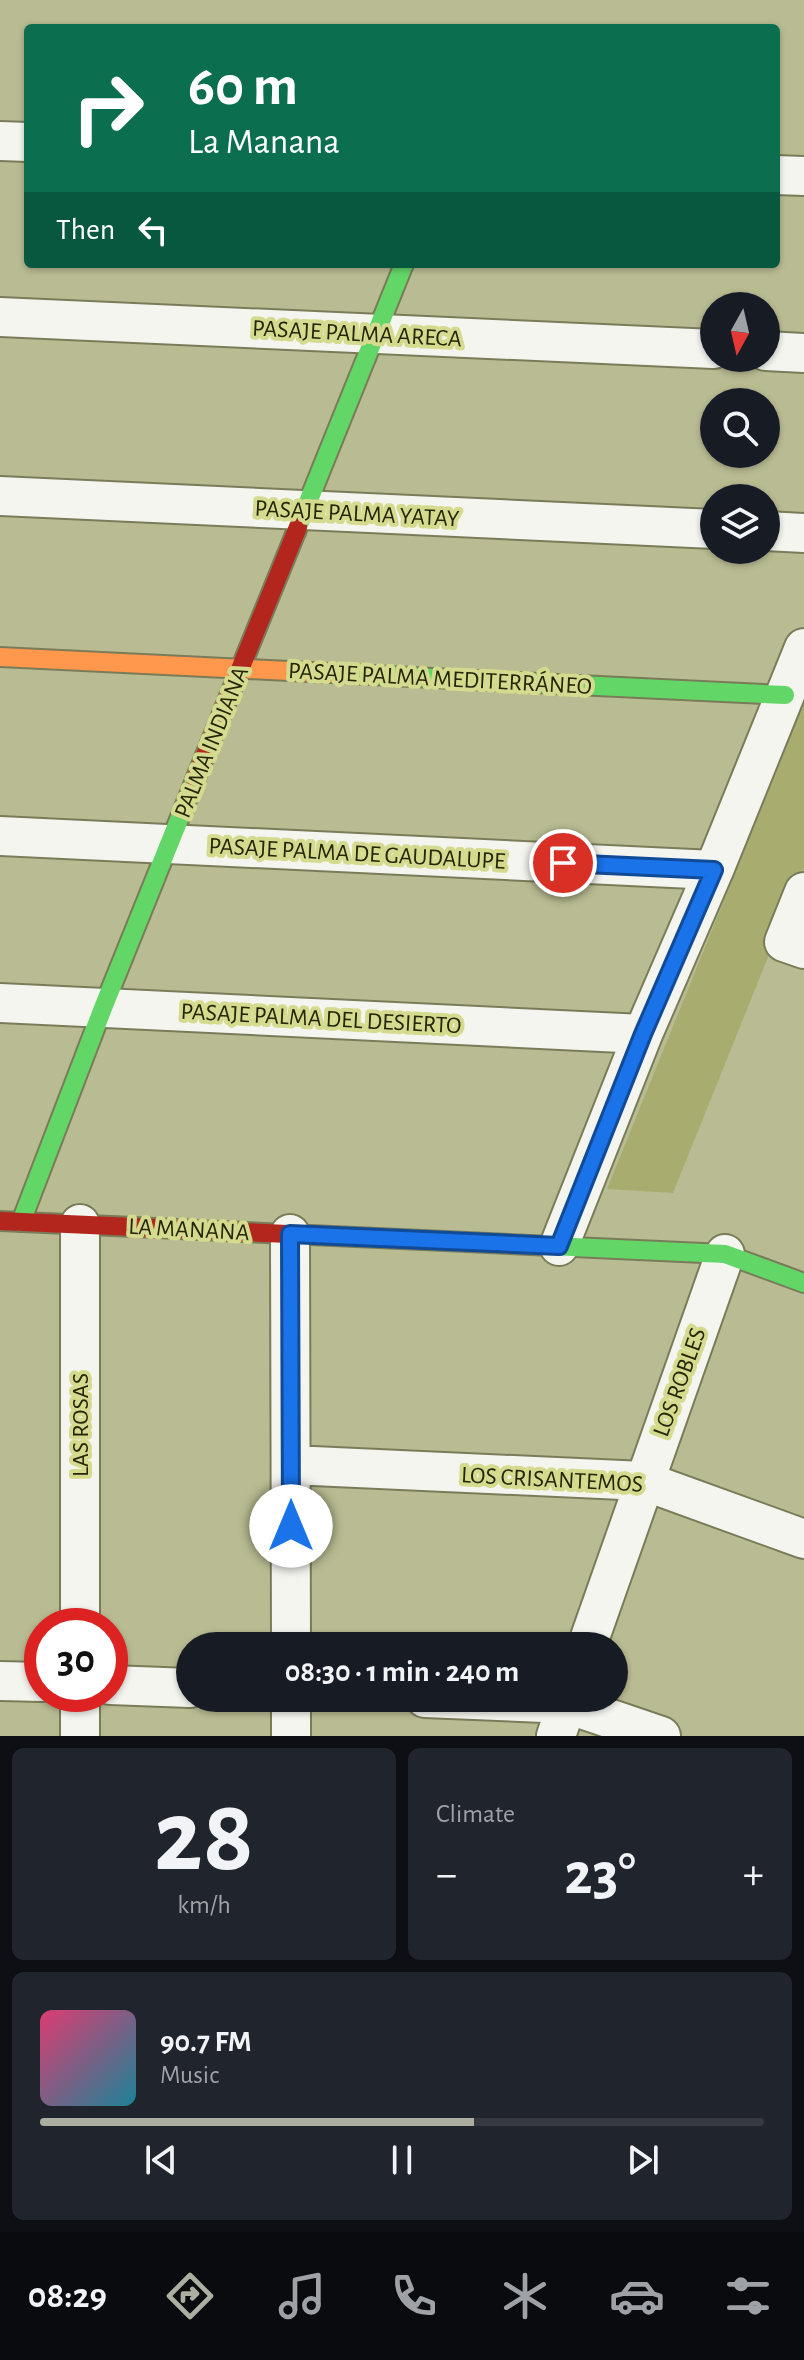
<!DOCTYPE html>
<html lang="en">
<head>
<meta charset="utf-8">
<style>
	:root { --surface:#171b24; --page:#20242c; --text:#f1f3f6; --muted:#9ea1a6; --line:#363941; --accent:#acaea0 }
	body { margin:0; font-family:"Alegreya Sans",sans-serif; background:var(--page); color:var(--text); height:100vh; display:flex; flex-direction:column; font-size:30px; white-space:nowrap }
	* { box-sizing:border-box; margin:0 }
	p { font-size:26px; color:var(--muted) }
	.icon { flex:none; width:44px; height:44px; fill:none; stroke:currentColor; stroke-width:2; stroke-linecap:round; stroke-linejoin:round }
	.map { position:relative; height:1736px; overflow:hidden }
	.sheet { display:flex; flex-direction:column; gap:12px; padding:12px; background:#0d0f14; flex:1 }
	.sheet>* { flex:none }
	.guide { position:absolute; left:24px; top:24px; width:756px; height:244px; border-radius:8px; box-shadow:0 2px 6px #0004; background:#0b6e4f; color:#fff; overflow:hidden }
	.needle { width:52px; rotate:188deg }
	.tools { position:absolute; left:700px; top:292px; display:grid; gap:16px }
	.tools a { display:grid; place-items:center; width:80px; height:80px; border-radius:50%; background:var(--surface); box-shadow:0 2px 6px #0004; font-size:40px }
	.speed { position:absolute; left:24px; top:1608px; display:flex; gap:16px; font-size:40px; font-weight:700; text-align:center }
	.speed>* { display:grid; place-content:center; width:104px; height:104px; border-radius:50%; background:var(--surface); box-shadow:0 2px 6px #0004; line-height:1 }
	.speed .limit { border:12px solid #d22; background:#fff; color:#111 }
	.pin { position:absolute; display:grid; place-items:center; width:68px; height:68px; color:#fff; margin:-34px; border:4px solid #fff; border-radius:50%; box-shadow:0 2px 8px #0007 }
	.me { position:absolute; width:88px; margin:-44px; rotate:0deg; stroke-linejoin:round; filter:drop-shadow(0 0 6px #0008) }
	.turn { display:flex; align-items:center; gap:28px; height:168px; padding:0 32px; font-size:36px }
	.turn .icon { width:104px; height:104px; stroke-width:2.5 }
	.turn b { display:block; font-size:56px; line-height:68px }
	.then { display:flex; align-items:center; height:76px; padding:0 32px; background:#0003; gap:16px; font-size:30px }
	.big { font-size:60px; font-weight:600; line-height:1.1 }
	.sheet .tile { flex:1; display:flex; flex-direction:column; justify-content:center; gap:12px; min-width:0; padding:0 28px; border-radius:12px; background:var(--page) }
	.sheet .dial { align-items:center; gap:0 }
	.dial b { font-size:104px; line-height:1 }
	.song { display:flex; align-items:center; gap:24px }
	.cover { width:96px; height:96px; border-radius:12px; background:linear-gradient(135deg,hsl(340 70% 55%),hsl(190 70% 35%)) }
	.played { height:8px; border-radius:4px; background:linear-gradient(90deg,var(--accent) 60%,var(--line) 60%) }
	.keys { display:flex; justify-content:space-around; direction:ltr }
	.heat { display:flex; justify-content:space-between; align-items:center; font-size:44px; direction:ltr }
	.sheet .tiles { flex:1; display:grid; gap:12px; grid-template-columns:1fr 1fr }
	.tile:last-child { grid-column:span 2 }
	.trip { position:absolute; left:176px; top:1632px; width:452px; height:80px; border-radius:40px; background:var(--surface); box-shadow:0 2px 6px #0004; font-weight:600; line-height:80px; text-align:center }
	.menu { display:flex; height:128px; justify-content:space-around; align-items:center; background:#090b0e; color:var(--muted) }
	.menu .icon { width:56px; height:56px }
	.menu .on { color:var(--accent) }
	.menu b { font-size:36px; color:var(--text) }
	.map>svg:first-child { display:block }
	.green { fill:#a8ad6f }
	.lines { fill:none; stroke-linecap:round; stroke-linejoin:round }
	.street-casing { stroke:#7a7c59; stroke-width:42 }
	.fast-casing { stroke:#7a7c59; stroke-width:22 }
	.slow-casing { stroke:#7a7c59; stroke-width:22 }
	.jam-casing { stroke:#7a7c59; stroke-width:22 }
	.street { stroke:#f4f5ef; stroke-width:38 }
	.fast { stroke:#63d668; stroke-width:18 }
	.slow { stroke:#ff974d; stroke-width:18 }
	.jam { stroke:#b3261e; stroke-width:18 }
	.route-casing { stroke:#114b97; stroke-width:20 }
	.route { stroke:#1a73e8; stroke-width:14 }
	.labels { text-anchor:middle; stroke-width:8; stroke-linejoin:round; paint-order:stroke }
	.street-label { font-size:24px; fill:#242606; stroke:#d5db8e }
</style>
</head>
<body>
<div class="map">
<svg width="804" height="1736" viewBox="0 0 804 1736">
	<rect width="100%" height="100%" fill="#b9bc92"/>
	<!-- green -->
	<path class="green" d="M804,703V868L673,1193L607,1189Z"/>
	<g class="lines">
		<defs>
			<path id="street" d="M0,141L28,142
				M776,175L804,176
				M0,317L714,349
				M766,351L804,353
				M0,496L714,529
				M766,531L804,533
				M0,836L714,870
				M804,892L784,942L804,949
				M0,1003L643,1034
				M290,1234L291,1646
				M559,1246L643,1034L714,870L804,648
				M291,1465L644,1481L804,1539
				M80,1626V1224
				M587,1646L725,1254
				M0,1681L42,1682
				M110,1685L190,1688
				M291,1698V1736
				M425,1698L567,1704L661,1736
				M80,1736V1694
				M556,1736L569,1698"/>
			<path id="fast" d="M298,527L404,264
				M350,674L785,695
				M21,1222L103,1008L195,780
				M423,1240L725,1254L804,1283"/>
			<path id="slow" d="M0,657L350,674"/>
			<path id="jam" d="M195,780L298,527
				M0,1221L423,1240"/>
		</defs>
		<!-- street casing -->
		<use href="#street" class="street-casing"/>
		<!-- fast casing -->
		<use href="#fast" class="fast-casing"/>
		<!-- slow casing -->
		<use href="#slow" class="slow-casing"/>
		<!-- jam casing -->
		<use href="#jam" class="jam-casing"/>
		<!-- street -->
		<use href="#street" class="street"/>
		<!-- fast -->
		<use href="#fast" class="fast"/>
		<!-- slow -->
		<use href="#slow" class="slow"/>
		<!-- jam -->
		<use href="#jam" class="jam"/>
	</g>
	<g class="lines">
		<defs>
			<path id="route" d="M291,1526L290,1234L559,1246L643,1034L714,870L563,863"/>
		</defs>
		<!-- route casing -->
		<use href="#route" class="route-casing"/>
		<!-- route -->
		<use href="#route" class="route"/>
	</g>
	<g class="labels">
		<!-- street labels -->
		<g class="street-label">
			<text transform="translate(357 333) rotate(3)" y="8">PASAJE PALMA ARECA</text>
			<text transform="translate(357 513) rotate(3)" y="8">PASAJE PALMA YATAY</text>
			<text transform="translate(440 678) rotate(3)" y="8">PASAJE PALMA MEDITERRÁNEO</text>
			<text transform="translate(211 742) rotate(-68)" y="8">PALMA INDIANA</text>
			<text transform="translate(357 853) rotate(3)" y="8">PASAJE PALMA DE GAUDALUPE</text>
			<text transform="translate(321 1018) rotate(3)" y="8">PASAJE PALMA DEL DESIERTO</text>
			<text transform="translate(189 1229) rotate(3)" y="8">LA MANANA</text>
			<text transform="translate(679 1382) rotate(-70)" y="8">LOS ROBLES</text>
			<text transform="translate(80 1425) rotate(-90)" y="8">LAS ROSAS</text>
			<text transform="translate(552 1479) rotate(3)" y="8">LOS CRISANTEMOS</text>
		</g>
	</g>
</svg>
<div class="tools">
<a><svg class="needle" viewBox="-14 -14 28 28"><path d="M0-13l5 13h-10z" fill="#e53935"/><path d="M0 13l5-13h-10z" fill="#9ea1a6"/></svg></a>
<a><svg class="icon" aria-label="search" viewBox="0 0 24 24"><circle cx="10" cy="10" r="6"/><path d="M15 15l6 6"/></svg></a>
<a><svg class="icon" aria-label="layers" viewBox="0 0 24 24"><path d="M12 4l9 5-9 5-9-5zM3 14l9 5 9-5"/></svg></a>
</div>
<div class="speed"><div class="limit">30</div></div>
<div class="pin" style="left:563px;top:863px;background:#d93025"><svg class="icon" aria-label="arrive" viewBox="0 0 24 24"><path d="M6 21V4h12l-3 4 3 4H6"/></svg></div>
<svg class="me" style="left:291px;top:1526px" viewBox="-20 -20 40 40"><circle r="19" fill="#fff"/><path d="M0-13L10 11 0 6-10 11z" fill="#1a73e8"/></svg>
<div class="trip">08:30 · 1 min · 240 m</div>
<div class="guide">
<div class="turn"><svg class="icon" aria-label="right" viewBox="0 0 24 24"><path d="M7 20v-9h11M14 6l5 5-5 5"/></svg><div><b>60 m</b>La Manana</div></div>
<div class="then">Then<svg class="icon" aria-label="left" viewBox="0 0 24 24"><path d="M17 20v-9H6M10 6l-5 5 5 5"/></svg></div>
</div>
</div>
<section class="sheet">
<div class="tiles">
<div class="tile dial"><b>28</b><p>km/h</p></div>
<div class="tile"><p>Climate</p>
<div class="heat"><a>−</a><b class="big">23°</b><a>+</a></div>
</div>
<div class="tile">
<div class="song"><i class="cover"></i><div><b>90.7 FM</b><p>Music</p></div></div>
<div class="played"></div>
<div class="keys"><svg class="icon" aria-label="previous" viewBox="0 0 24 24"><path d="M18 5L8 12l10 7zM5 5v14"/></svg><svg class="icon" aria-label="pause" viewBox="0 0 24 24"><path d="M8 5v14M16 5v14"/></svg><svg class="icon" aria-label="next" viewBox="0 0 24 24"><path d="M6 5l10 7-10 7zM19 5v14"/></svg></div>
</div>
</div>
</section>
<nav class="menu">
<b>08:29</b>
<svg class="icon on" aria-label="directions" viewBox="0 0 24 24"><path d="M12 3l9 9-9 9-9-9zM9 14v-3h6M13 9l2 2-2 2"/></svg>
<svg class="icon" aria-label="music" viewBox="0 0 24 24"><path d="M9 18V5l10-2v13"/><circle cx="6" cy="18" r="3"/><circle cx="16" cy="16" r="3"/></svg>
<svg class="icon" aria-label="phone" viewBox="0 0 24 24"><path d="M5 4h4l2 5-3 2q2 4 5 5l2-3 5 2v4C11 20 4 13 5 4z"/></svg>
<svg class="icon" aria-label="climate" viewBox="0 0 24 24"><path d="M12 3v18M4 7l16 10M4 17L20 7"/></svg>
<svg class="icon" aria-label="car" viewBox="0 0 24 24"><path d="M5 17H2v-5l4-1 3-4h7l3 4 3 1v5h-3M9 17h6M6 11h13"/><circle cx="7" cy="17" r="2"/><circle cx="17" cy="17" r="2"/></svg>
<svg class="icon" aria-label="filters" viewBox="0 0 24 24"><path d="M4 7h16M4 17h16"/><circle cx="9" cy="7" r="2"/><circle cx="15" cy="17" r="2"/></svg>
</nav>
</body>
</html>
